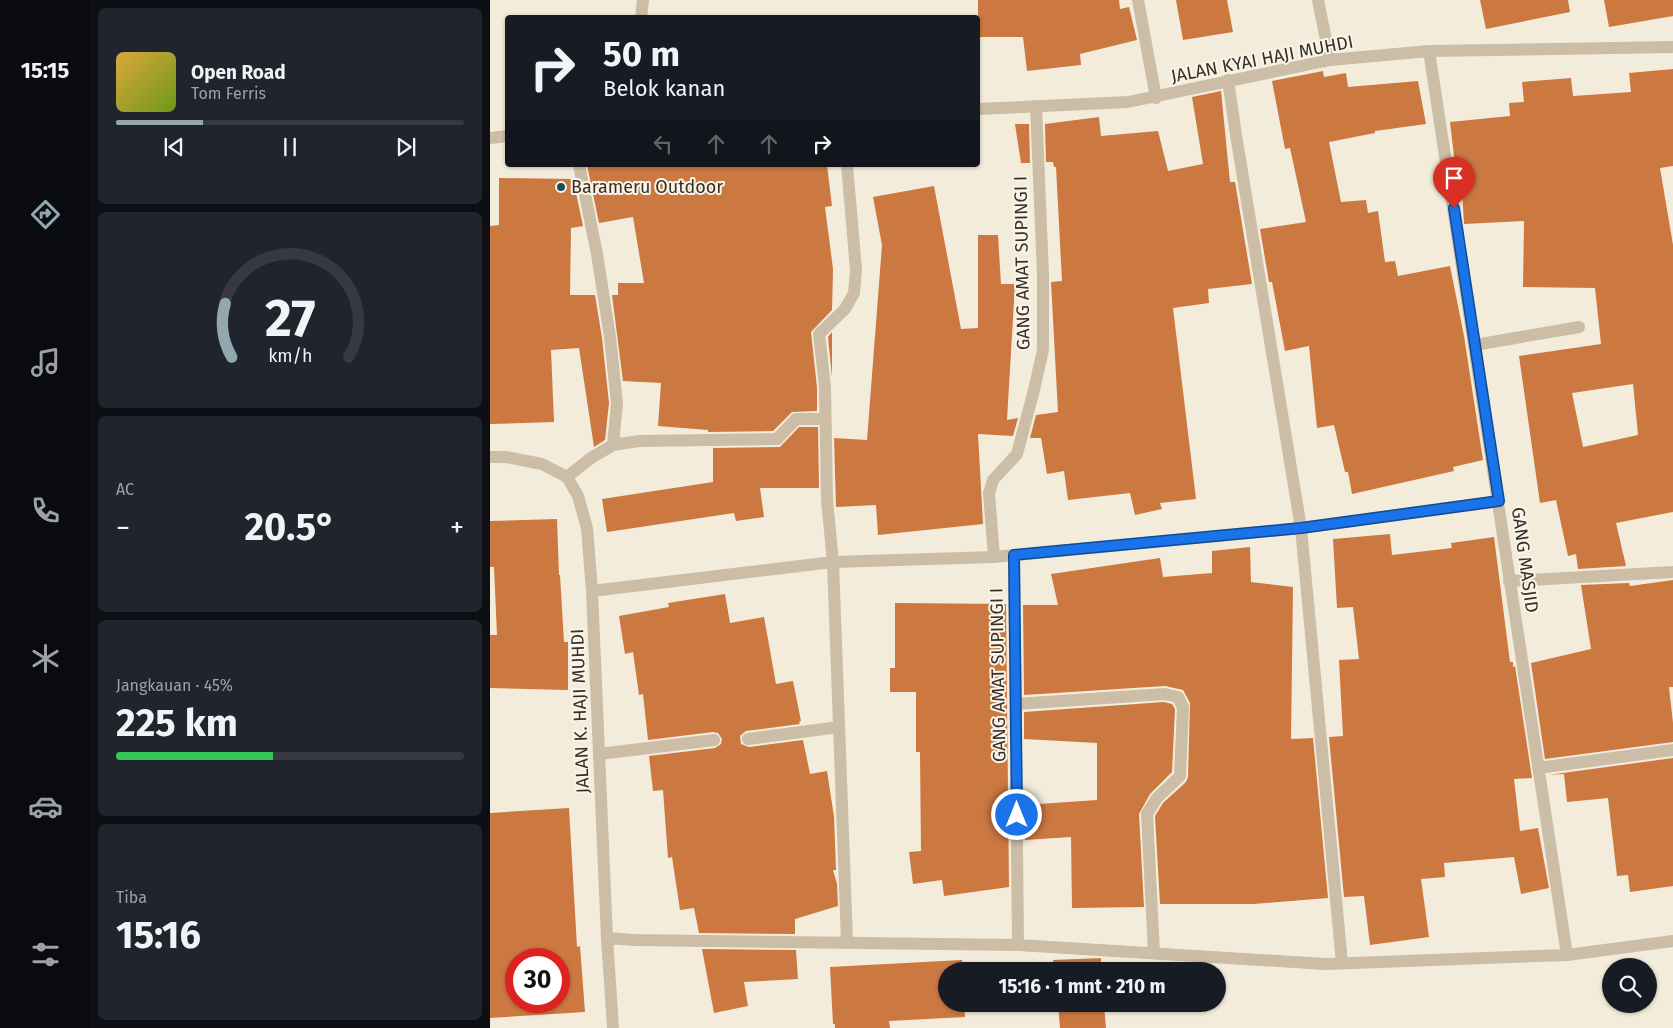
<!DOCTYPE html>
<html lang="id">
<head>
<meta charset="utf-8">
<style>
	:root { --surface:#171b24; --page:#20242c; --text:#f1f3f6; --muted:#9ea1a6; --line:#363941; --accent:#91a8b1 }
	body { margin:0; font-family:"Fira Sans",sans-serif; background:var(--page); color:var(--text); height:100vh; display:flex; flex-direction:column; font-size:19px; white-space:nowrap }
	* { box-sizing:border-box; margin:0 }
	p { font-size:16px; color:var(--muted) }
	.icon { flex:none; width:28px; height:28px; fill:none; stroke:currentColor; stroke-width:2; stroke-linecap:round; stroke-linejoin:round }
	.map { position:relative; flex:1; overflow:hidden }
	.panel { display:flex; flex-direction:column; gap:8px; padding:8px; background:#0d0f14; width:400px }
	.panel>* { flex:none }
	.hud { position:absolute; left:15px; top:15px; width:475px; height:152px; border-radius:5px; box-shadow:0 1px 4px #0004; background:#171b24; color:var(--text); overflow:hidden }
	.tools { position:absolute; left:1112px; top:958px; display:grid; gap:10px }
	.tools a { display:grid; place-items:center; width:55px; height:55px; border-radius:50%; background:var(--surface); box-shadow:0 1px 4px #0004; font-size:25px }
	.speed { position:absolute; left:15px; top:948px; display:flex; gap:10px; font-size:25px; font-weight:700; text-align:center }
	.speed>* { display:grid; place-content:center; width:65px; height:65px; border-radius:50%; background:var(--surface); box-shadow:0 1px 4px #0004; line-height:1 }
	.speed .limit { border:8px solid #d22; background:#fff; color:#111 }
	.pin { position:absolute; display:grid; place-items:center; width:42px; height:42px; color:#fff; margin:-51px -21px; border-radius:50% 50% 50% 0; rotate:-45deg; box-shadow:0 0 5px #0007 }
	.pin .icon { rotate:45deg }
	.me { position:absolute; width:55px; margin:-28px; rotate:0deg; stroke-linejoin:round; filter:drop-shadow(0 0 4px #0008) }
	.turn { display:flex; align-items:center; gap:18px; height:105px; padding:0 15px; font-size:22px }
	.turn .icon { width:65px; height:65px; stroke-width:2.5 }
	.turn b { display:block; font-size:35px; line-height:42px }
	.lanes { display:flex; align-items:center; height:48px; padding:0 15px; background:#0003; justify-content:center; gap:25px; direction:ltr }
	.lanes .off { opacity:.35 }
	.big { font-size:38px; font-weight:700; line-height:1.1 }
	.panel .widget { flex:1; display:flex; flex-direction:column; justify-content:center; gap:8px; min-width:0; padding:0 18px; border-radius:8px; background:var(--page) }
	.panel .dial { align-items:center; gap:0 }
	.dial svg { height:130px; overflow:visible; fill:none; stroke:var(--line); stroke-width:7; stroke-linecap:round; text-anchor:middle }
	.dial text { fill:var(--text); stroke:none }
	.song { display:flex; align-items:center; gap:15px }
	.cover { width:60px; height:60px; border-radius:8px; background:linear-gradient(135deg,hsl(40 70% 55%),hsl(80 70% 35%)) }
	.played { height:5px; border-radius:2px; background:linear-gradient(90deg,var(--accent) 25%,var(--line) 25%) }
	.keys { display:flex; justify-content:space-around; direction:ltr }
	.heat { display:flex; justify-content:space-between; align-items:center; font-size:28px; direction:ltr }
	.charge { height:8px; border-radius:4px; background:linear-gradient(90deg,#34c759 45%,var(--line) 0) }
	.trip { position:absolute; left:448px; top:962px; width:288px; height:50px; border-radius:25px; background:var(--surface); box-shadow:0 1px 4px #0004; font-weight:700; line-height:50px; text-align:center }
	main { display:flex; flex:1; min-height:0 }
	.dock { display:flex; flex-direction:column; width:90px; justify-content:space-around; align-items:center; background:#090b0e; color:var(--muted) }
	.dock .icon { width:35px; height:35px }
	.dock .active { color:var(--accent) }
	.dock b { font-size:22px; color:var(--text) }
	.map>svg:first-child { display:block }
	.building { fill:#cc7841; fill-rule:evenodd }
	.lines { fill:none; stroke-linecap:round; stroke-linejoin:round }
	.minor { stroke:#ccbda6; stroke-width:12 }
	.route-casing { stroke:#114b97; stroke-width:12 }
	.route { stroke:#1a73e8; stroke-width:9 }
	.poi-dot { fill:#1b4d5c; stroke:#faf5e8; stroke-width:2 }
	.labels { text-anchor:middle; stroke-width:4; stroke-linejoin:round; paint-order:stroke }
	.street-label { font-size:18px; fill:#382f28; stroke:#faf5e8 }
	.poi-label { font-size:18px; fill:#382f28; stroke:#faf5e8; text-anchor:start }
</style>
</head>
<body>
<main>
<nav class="dock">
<b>15:15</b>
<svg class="icon active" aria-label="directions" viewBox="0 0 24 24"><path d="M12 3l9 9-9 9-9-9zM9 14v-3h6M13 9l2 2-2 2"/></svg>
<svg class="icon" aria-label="music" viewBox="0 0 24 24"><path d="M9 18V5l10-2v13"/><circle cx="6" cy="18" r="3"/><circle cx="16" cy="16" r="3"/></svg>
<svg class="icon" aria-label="phone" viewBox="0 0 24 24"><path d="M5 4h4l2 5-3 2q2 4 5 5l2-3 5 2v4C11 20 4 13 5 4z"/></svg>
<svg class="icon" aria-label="climate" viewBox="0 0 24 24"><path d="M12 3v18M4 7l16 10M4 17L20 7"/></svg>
<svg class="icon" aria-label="car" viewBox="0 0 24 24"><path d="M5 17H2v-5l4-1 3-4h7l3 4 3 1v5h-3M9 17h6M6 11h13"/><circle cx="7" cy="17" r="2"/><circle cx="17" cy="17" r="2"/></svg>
<svg class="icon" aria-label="filters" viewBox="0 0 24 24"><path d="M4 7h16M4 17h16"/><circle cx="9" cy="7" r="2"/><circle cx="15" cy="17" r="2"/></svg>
</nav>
<section class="panel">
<div class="widget">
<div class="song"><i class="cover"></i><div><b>Open Road</b><p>Tom Ferris</p></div></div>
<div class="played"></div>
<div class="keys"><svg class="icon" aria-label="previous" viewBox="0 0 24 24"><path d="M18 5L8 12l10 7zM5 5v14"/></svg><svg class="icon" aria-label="pause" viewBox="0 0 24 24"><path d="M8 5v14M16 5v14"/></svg><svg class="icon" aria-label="next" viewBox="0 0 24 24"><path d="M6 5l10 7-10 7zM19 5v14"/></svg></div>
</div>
<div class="widget dial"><svg viewBox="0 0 100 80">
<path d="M14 69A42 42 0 1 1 86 69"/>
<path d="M14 69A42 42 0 0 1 10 36" stroke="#91a8b1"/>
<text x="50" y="56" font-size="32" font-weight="700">27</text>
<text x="50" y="72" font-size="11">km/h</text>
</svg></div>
<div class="widget"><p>AC</p>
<div class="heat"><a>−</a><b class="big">20.5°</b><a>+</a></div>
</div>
<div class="widget"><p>Jangkauan · 45%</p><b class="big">225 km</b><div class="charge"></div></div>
<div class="widget"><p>Tiba</p><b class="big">15:16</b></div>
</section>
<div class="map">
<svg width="1183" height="1028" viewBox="0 0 1183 1028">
	<rect width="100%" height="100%" fill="#f3ecdb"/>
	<!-- building -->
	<path class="building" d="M488,0H629L630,9L639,7L647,40L590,54L591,65L537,71L533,37H488Z
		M686,0H737L743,32L693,40Z
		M990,0H1078L1080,12L996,29Z
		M1114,0H1183V16L1119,27Z
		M1183,69V166L1170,168L1183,245V512L1126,523L1136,566L1088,569L1086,554L1078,556L1066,500L1050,503L1029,356L1111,344L1105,288L1033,287L1034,221L974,224L971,173H966L960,122L1020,116L1019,103L1034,102L1032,82L1081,78L1083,96L1141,92L1139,73ZM1143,384L1148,435L1093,447L1082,393Z
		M833,71L834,77L856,73L858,87L928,81L936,124L885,131V133L839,142L851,202L876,200L878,213L888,211L895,262L905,261L908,276L960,266L974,336L993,460L963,467L964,471L862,494L858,472H855L844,425L827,428L819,346L795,351L782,282H779L770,229L816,222L800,148L795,149L782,81Z
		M731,91L740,182H745L762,284L718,289L719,303L683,308L706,499L670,503L672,509L645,515L640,493L578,500L574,471L557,474L551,438H540L546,415L568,412L561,282L572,281L566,167H564L563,162H556L555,124L609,117L611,136L668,131L678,171L713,164L702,97Z
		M525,124H539L540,163H531Z
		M97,165H337L342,206L335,207L343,269L342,310L321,332L327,388V411L302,412L283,431L218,432V430L168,426L171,383L133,381L122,295H128V283H154L143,217L109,223Z
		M9,178L83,179L93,226L81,228L80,295H105L112,338L119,403L115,440L104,447L89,348L61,350L64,422L0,424V226L9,225Z
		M444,186L471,329L488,328V235H508L511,284H525L517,420L528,418L523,436L488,434L493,524L388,535L386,505L346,507L344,438L377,440L392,245L383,197Z
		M342,332V377L338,337Z
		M309,427H328L329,488H270L274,517L246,521L244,513L117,532L112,499L223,482V448L290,447Z
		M67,519L69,575H70L74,642H78V690L0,688V635H7L4,567H0V521Z
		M900,534L902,555L962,548L961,543L1004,537L1020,662H1023V667L1025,666L1042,778L1024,779L1030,831L1048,828L1059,888L1031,894L1024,857L954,863L955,877L931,879L939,937L880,945L874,896L854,897L839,737L853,736L849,660L869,659L863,607L847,608L843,539Z
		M760,547L761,582L803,587L801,739L823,738L838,898L763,904H670L665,816L673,803L696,782L698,777L700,703L693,690L675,686L534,695L533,605H568L561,574L670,558L673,577L722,573V551Z
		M1183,580V687H1179L1183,723V742L1055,759L1041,663L1101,649L1091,585L1139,583L1140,586Z
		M235,594L240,623L274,617L286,684L303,681L311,721L309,722L310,724L256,731L250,736L251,744L259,747L313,740L320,774L337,771L344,817L346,870H343L347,884L348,906L305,919V934L209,933L204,908L190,910L182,857L178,858L173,790L163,791L159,756L225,748L231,744L232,739L228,733L223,732L158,740L153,694L149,695L143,652L135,654L129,616L179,607L178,603Z
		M405,603L516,604L519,887L454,896L452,880L423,884L419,852L431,851L430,752H426V692H400V668H405Z
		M674,702L682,704L685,709L682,772L660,794L649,814L654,907L582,908L581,837L535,840V805L607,800V743L534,739V712Z
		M1183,758V886L1140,892L1138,875L1127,876L1118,798L1077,802L1074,774L1058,775Z
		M79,808L87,947L90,946L95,1012L0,1018V813ZM26,959H69V1001H26Z
		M212,949L306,950L308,979L254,982L258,1006L224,1013Z
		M611,958V971H564L563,960Z
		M472,960L473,971H456V1004H474L475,1017L399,1021L400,1028H345V1024H343L340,967Z
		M568,1004H614L616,1028H570Z"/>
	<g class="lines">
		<!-- minor -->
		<path class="minor" d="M648,0L666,98
			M828,0L840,60
			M151,18L153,0
			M939,51L1077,955
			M738,80L746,135L811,528L852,963
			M488,109L638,102L840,60L939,51L1183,47
			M0,138L18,136
			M89,165L107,254L120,337L127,403L123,445
			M357,165L366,270L364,293L355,309L329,334L335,387L337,500L343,562L357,942
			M985,345L1089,327
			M0,457H16L52,464L77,477L88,496L97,528L102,591L117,938L123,1028
			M77,477L101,458L123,445L149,441L287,439L306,419H335
			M524,555L528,945
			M504,557L499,493L503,480L527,454L543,394L553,350V275L546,106
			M1019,581L1183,572
			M102,591L343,562L504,557L811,528L1009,501
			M526,704L675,694L688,697L693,707L690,776L667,798L657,814L664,953
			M258,739L349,727
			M109,754L224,740
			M1048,768L1183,750
			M117,938L144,940L528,945L836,964L1077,955L1183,941"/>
	</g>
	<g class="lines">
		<defs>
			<path id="route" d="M527,815L524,555L811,528L1009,501L964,208"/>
		</defs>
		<!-- route casing -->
		<use href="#route" class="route-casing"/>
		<!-- route -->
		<use href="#route" class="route"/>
	</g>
	<!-- markers -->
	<circle class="poi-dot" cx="71" cy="187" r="5"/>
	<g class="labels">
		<!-- street labels -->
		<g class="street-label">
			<text transform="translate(772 59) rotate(-11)" y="6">JALAN KYAI HAJI MUHDI</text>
			<text transform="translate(532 263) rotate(-91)" y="6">GANG AMAT SUPINGI I</text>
			<text transform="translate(1035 560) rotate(82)" y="6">GANG MASJID</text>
			<text transform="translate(508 675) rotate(-91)" y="6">GANG AMAT SUPINGI I</text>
			<text transform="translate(90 711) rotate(-92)" y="6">JALAN K. HAJI MUHDI</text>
		</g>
		<!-- poi labels -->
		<g class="poi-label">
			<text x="81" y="193">Barameru Outdoor</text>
		</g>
	</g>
</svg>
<div class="tools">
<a><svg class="icon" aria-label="search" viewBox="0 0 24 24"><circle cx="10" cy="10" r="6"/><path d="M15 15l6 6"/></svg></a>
</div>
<div class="speed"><div class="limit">30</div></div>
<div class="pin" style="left:964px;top:208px;background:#d93025"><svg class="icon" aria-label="arrive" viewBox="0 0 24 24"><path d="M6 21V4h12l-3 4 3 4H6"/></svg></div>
<svg class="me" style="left:527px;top:815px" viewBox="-20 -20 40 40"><circle r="17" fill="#1a73e8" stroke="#fff" stroke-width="3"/><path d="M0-11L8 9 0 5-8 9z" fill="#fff"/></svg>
<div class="trip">15:16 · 1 mnt · 210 m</div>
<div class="hud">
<div class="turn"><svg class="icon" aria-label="right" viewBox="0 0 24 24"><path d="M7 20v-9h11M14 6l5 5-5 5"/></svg><div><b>50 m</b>Belok kanan</div></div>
<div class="lanes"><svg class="icon off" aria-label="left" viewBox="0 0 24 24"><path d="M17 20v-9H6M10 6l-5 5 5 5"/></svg><svg class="icon off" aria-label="ahead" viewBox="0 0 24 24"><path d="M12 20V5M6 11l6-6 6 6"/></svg><svg class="icon off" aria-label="ahead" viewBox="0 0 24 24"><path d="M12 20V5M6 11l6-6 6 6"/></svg><svg class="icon" aria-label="right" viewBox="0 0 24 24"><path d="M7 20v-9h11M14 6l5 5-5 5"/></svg></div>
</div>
</div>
</main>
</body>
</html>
